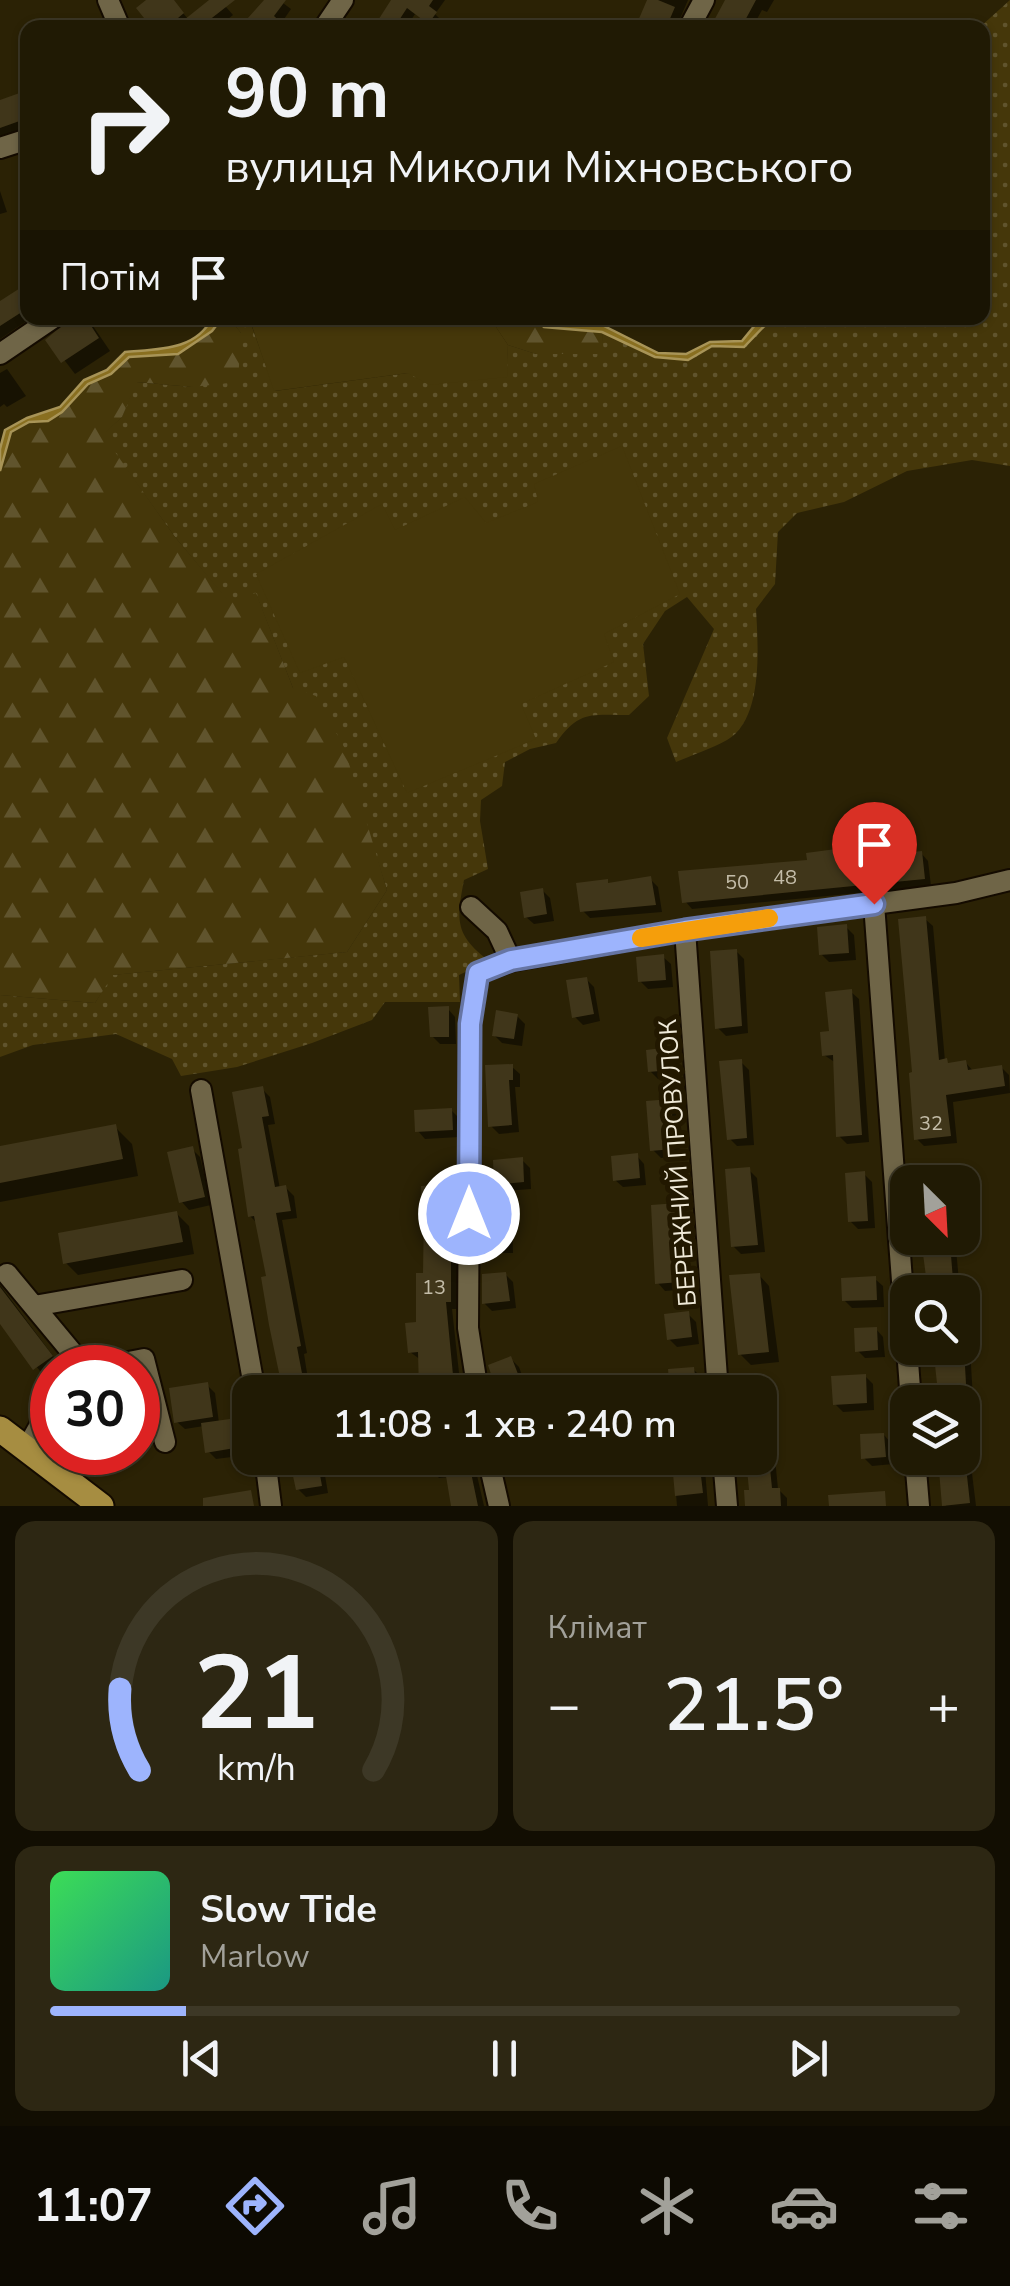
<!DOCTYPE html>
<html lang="uk">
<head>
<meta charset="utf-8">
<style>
	:root { --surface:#201a04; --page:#2d2713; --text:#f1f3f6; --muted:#a2a19a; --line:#3d3826; --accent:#9db4fd }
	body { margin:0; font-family:"Nunito Sans",sans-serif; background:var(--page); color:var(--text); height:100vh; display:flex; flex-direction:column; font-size:38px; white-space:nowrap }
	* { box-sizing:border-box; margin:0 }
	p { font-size:32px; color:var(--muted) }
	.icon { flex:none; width:55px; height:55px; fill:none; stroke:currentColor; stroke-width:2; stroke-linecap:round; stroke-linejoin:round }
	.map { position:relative; height:1506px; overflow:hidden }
	.panel { display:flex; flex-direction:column; gap:15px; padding:15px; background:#120e02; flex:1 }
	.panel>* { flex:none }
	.banner { position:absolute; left:20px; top:20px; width:970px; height:305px; border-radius:20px; box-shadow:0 2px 8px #0004,0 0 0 2px var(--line); background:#201a04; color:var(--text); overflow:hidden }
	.needle { width:65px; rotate:156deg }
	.fabs { position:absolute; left:890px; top:1165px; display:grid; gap:20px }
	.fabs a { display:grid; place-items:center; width:90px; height:90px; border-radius:20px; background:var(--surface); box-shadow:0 2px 8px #0004,0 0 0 2px var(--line); font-size:50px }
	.speed { position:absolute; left:30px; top:1345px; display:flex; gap:20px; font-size:50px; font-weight:700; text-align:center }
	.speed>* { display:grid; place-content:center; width:130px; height:130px; border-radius:50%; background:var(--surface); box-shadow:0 2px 8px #0004,0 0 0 2px var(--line); line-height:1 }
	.speed .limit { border:15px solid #d22; background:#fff; color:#111 }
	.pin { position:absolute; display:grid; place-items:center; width:85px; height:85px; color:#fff; margin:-102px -42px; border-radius:50% 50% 50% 0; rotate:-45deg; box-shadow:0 0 10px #0007 }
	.pin .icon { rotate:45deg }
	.me { position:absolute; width:110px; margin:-55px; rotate:0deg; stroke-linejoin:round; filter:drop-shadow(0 0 8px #0008) }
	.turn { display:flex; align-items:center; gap:35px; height:210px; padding:0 40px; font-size:45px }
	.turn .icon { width:130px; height:130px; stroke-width:2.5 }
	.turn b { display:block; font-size:70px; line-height:85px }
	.then { display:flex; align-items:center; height:95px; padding:0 40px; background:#0003; gap:20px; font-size:38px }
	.big { font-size:75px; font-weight:600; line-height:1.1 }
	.panel .tile { flex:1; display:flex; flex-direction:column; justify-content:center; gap:15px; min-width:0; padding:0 35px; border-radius:20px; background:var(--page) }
	.panel .dial { align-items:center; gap:0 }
	.dial svg { height:260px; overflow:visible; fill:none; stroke:var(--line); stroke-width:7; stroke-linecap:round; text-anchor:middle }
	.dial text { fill:var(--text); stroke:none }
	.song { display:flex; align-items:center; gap:30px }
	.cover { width:120px; height:120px; border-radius:15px; background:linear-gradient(135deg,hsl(130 70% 55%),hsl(170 70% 35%)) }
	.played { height:10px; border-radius:5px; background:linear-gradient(90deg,var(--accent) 15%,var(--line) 15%) }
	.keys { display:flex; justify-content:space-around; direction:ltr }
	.heat { display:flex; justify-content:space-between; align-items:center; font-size:55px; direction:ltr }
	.panel .tiles { flex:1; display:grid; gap:15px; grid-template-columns:1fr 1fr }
	.tile:last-child { grid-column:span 2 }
	.trip { position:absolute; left:232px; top:1375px; width:545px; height:100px; border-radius:20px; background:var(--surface); box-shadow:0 2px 8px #0004,0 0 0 2px var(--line); font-weight:600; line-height:100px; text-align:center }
	.tabs { display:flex; height:160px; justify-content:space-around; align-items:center; background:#0d0a02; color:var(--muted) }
	.tabs .icon { width:70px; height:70px }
	.tabs .active { color:var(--accent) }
	.tabs b { font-size:45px; color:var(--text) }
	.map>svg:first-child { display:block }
	.grass { fill:url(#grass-dots) }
	.forest { fill:url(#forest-firs) }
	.green { fill:#45370a }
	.water { fill:#896f20; stroke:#a89457; stroke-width:2.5 }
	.shadow { fill:#0007 }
	.building { fill:#40361a }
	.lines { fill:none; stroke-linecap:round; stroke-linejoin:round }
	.minor-casing { stroke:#140b00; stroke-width:24 }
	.major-casing { stroke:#140b00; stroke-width:29 }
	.minor { stroke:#6f6547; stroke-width:20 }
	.major { stroke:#a68d41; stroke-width:25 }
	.route-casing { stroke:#6675a4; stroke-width:25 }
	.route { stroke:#9db4fd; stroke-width:18 }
	.slow { stroke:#f59e0b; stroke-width:18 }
	.labels { text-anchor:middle; stroke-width:10; stroke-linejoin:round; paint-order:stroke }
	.number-label { font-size:20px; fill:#c3bca8 }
	.street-label { font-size:25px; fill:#efe9d8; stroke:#221800 }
</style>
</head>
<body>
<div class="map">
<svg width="1010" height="1506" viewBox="0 0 1010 1506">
	<defs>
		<pattern id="grass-dots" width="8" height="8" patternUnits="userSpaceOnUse" patternTransform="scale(2.5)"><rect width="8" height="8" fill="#45370a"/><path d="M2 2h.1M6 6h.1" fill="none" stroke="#60542d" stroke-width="1.8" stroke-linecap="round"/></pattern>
		<pattern id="forest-firs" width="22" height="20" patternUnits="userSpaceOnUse" patternTransform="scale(2.5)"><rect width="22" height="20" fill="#45370a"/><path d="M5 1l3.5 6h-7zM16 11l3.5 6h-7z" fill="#60542d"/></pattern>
	</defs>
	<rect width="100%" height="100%" fill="#2b2205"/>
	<!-- grass -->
	<path class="grass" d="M1010,0V466L972,460L907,471L844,502L797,513L778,532L775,584L756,609C758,645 764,719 727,740C711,749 692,755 676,762L667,738L714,629L687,597L665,611L643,644L649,696L629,715C591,715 579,710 556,743L530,749L505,762L502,786L481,800L480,821L488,869L464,880C456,921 455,935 489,961L459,975L460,1002H385L372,1020L312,1043L237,1067L181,1076L172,1059L116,1034L33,1045L0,1057V995L95,1003L112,975L347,952L387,890L373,846L293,688L256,594L228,601L175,537L102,435L122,417L136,382L192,387L241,333L229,318H252V327L275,391L408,373L506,377L508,345L536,354H603L602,332L655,357L688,360L712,346L744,347L772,318H982L980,27Z"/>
	<!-- forest -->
	<path class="forest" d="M222,318H229L241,333L238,382L192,387L137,382L122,417L103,435L175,537L228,600L256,593L293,688L316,696L344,747L387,890L347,952L113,975L95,1003L0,995V471L10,432L29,422L62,412L88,384L111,374L129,357L178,354L212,331Z
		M490,318H534L544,327L602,332L604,354H536L508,345Z"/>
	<!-- green -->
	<path class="green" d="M252,318H490L508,345L507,377L429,385L408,373L274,391L252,326Z
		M622,446L680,594L604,634L614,662L521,704L536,739L407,793L344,657L300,673L256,574L382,504L395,530L465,497L486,523L538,502L534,484Z"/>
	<!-- water -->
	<path class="water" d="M212,318H222L212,331L178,354L129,357L111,374L88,384L62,412L48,421L29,422L11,432L0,471V449L5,430L27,418L60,407L84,380L107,370L125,352C157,349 196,351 212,318Z
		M534,318L546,321L596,322L658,353L686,354L710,342L742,341L760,319L772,318L744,347L712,346L688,360L655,357L602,332L544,327Z"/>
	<!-- shadow -->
	<path class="shadow" d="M172,0L188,19L213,0H220L233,15L217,28H155Z
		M267,0H279L291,9L280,25L242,28Z
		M392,0H445L435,14L443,22L434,28L415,14L406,28H373Z
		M649,0H688L676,28H637Z
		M729,0H774L767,12L762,10L752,28H713Z
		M28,93V127L0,137V104Z
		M0,191L7,212L0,214Z
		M28,285V318H31L0,339V305Z
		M77,318H85L93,326L110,351L75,374L49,340Z
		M7,369L26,396L7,407L4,404L0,407V373Z
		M835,852L843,859L844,865L896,860L921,853L928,861L931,886L692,909L685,901Z
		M650,879L658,887L662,912L590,918L582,910L607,882L610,885Z
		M542,890L550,898L554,921L534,924L526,917Z
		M925,919L933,926L945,1061L951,1065L966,1063L974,1072L1001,1067L1009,1075L1010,1093L953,1102L957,1143L924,1146L917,1139L915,1074Z
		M846,927L854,935L856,960L829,962L821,954Z
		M736,951L744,959L748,1033L726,1036L718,1028Z
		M663,957L671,964L673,987L648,989L640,981Z
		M586,979L594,987L600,1021L583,1025L575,1017Z
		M851,992L859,999L869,1142L847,1144L839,1136L836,1063L824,1055Z
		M448,1009L455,1017L456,1044H440L432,1036Z
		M517,1016L525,1024L522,1046L502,1043L494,1035Z
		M670,1050L678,1058L679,1077L658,1079L650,1071Z
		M741,1062L749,1070L754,1145L737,1146L729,1138Z
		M512,1067L520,1074V1087H515L519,1132L499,1134L491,1126Z
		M262,1089L270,1097L275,1124L268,1125L280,1189L286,1188L294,1196L297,1218L282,1220L307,1353L304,1354L310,1392H285L264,1279L269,1278L258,1224L250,1216L245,1150Z
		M670,1102L678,1110L680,1156L661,1158L653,1150Z
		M451,1110L459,1118V1137L425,1139L418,1131Z
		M115,1127L132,1144L138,1176L0,1202V1149Z
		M192,1149L200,1157L211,1205L189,1210L182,1202Z
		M637,1156L644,1164L646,1185L623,1187L615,1180Z
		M522,1160L530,1168L531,1189L505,1191L497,1184Z
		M931,1168L939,1175L940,1182H920L919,1169Z
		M749,1170L757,1178L765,1252L741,1254L733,1246Z
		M864,1174L872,1182L875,1228L858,1229L850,1221Z
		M450,1187L458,1195V1309H452L460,1382L464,1392H423L421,1360L410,1352L419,1324L425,1276Z
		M677,1205L684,1213L688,1289L665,1291L658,1283Z
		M505,1210L512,1218L513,1253H494L486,1245Z
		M177,1214L189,1226L194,1254L78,1275L66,1263Z
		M925,1238H955L960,1292H930Z
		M505,1274L513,1282L516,1308L492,1311L484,1303Z
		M759,1275L769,1286L779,1362L751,1365L740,1354Z
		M875,1279L883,1286L884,1307L852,1308L844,1300Z
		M0,1285L62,1368H52V1377L47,1380L0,1320Z
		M688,1314L696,1322L699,1344L677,1347L669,1339Z
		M962,1326L969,1332L974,1415L965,1416L976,1506H946L940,1458H962V1402H942L938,1370L933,1364L931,1348H962Z
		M876,1329L883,1337L885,1357L865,1358L857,1350Z
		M511,1359L519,1367L528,1392H500L491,1366Z
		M693,1369L701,1377L703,1392H673L670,1372Z
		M865,1376L873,1384L874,1410L843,1412L835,1404Z
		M768,1384L776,1392L778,1416L771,1417L778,1489L787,1498V1506H749L752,1492L749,1458H760V1392H745L744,1386Z
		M207,1385L215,1393L219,1423L236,1421L244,1429L247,1455L216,1459L208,1451L204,1426L185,1429L177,1422Z
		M884,1435L891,1443L893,1464L872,1466L864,1458Z
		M293,1458H322L328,1493L306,1497L298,1489Z
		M430,1458H473L484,1506H452L449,1477L439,1478L431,1470Z
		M673,1458H704L708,1506H677Z"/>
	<!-- building -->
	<path class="building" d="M146,0H174L184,13L166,28H152L136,8Z
		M209,0H235L199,28H174Z
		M264,0H286L274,16L287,28H239Z
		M391,0H433L429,6L437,12L428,24L407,8L394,28H373Z
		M647,0H658L675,7L666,28H654L638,21Z
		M725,0H756L741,28H710Z
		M28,90V118L0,128V100Z
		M28,283V308L0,326V301Z
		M71,318H86L99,338L61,363L45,340Z
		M836,849L838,864L893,858V854L922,851L925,879L682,903L678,871L807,860L806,853Z
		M651,876L656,905L580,912L576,883L608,879V883Z
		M543,888L547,914L524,918L520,892Z
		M926,916L939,1060L947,1058L948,1063L966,1060L968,1070L1002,1065L1005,1086L946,1095L951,1136L914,1140L909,1073L912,1072L898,919Z
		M847,924L849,953L819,955L817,927Z
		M737,949L742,1026L715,1029L710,951Z
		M664,954L666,980L638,982L636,957Z
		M587,977L594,1014L572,1018L566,980Z
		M852,989L862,1135L836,1137L833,1055L822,1056L820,1032L829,1031L825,992Z
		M449,1006V1037H430L428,1007Z
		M496,1010L518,1014L514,1039L492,1036Z
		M671,1047L673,1070L648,1072L646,1050Z
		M742,1059L747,1138L727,1140L719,1061Z
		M513,1064V1080H509L512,1125L488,1127L485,1065Z
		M263,1086L269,1116L262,1117L275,1187L286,1185L291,1211L276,1213L301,1346L297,1347L305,1389L286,1392H283L269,1325L261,1277L266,1276L254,1216L248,1217L238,1149L242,1148L232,1092Z
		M671,1099L674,1149L650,1151L646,1101Z
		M452,1108L453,1130L415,1132L414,1110Z
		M116,1124L123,1159L0,1183V1146Z
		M193,1146L205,1197L179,1203L167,1152Z
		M638,1153L640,1178L613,1181L611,1156Z
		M523,1157L524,1182L494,1185L493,1160Z
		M750,1167L758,1245L731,1247L725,1169Z
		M865,1171L868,1221L848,1222L845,1173Z
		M451,1184V1302H446L453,1375L456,1374L458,1392H419L418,1352L408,1353L405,1323L416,1322V1273H423L424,1210H422L421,1186Z
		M678,1203L681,1282L655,1284L651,1205Z
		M483,1208H506V1246H483Z
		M177,1211L183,1242L63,1264L58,1233Z
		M950,1243L954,1292H928L922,1246Z
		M506,1272L510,1301L482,1304V1274Z
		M760,1273L769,1352L738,1355L729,1275Z
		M876,1276L877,1300L842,1301L841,1278Z
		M0,1287L53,1356L33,1370L0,1324Z
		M689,1311L692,1337L667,1340L664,1314Z
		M877,1327L878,1350L855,1352L854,1328Z
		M929,1348H964L967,1402H939L935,1365H930Z
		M511,1356L525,1392H497L488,1365Z
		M694,1367L697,1392H670L668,1369Z
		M866,1374L867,1403L833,1405L831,1376Z
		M208,1382L213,1417L174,1423L169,1388Z
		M237,1418L241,1447L205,1453L201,1423Z
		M884,1433L886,1457L861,1459L860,1434Z
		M317,1458L322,1486L296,1490L290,1462Z
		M443,1458H468L478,1506H451Z
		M746,1458H769L772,1488H780L781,1506H745L744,1490H749Z
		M938,1458H965L970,1503L942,1506Z
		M699,1459L703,1493L675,1496L672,1462Z
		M251,1490L254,1506H203V1498Z
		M885,1491L886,1506H829L828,1495Z"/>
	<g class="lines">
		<defs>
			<path id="minor" d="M108,0L120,28
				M324,28L343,0
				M689,28L704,0
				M0,148L28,139
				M0,354L53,318
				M874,904L956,893L1010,880
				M471,907L497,931L511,961
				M685,930L718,1392
				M201,1090L255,1392
				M7,1274L85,1368
				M34,1306L182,1280
				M98,1368L144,1359L165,1442
				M478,1392L468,1328L470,1024L478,973L511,961L685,930L874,904L911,1402
				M26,1450L40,1425L47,1388L52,1385
				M265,1458L271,1506
				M488,1458L499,1506
				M723,1458L727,1506
				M915,1458L919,1506"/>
			<path id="major" d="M0,1429L101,1506"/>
		</defs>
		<!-- minor casing -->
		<use href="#minor" class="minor-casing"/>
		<!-- major casing -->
		<use href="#major" class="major-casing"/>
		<!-- minor -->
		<use href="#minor" class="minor"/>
		<!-- major -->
		<use href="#major" class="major"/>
	</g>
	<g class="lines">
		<defs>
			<path id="route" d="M469,1214L470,1024L478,973L511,960L685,930L874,904"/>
		</defs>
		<!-- route casing -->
		<use href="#route" class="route-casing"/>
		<!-- route -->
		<use href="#route" class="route"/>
		<!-- slow -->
		<path class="slow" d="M641,938L769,918"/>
	</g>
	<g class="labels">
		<!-- number labels -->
		<g class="number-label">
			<text x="785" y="884">48</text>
			<text x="737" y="889">50</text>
			<text x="931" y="1130">32</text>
			<text x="434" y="1294">13</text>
		</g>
		<!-- street labels -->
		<g class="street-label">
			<text transform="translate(677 1163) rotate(-94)" y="9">БЕРЕЖНИЙ ПРОВУЛОК</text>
		</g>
	</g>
</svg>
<div class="fabs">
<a><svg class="needle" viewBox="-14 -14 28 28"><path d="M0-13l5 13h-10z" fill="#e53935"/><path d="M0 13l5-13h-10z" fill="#a2a19a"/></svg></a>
<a><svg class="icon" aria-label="search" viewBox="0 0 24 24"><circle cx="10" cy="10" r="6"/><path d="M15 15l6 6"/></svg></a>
<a><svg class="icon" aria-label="layers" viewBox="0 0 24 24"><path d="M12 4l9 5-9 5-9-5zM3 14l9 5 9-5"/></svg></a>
</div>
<div class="speed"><div class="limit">30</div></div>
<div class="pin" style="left:874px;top:904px;background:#d93025"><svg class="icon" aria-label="arrive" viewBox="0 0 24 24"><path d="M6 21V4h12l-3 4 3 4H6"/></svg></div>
<svg class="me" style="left:469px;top:1214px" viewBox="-20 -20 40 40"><circle r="17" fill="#9db4fd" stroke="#fff" stroke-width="3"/><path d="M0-11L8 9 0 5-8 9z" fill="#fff"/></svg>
<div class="trip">11:08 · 1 хв · 240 m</div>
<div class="banner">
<div class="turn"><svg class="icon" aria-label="right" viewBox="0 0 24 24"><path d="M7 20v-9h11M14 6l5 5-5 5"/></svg><div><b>90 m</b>вулиця Миколи Міхновського</div></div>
<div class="then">Потім<svg class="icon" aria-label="arrive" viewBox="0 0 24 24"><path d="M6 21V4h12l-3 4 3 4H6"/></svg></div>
</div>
</div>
<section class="panel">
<div class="tiles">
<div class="tile dial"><svg viewBox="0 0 100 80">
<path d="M14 69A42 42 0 1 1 86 69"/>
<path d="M14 69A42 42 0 0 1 8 44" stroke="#9db4fd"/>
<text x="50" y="56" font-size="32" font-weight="700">21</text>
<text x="50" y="72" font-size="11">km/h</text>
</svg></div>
<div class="tile"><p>Клімат</p>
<div class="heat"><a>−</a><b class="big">21.5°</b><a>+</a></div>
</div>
<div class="tile">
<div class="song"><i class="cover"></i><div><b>Slow Tide</b><p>Marlow</p></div></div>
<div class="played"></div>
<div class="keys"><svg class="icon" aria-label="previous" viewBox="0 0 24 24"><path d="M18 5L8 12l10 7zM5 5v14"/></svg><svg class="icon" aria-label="pause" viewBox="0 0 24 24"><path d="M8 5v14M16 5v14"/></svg><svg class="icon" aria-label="next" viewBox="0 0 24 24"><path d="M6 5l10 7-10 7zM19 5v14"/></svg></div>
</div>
</div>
</section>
<nav class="tabs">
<b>11:07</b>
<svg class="icon active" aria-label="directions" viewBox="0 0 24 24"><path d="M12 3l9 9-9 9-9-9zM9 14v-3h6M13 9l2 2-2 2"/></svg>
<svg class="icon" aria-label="music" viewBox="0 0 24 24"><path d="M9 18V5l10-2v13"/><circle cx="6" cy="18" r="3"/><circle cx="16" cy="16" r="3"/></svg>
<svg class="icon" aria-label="phone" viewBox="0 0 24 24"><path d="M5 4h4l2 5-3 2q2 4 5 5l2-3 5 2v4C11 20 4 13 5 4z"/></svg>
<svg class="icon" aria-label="climate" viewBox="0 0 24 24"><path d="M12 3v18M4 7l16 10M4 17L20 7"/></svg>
<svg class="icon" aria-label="car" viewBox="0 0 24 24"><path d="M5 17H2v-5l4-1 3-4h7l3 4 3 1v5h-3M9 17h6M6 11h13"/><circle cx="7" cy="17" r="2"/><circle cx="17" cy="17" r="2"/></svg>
<svg class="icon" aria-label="filters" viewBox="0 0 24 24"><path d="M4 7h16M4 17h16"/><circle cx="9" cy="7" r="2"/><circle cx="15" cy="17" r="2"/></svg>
</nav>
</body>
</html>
